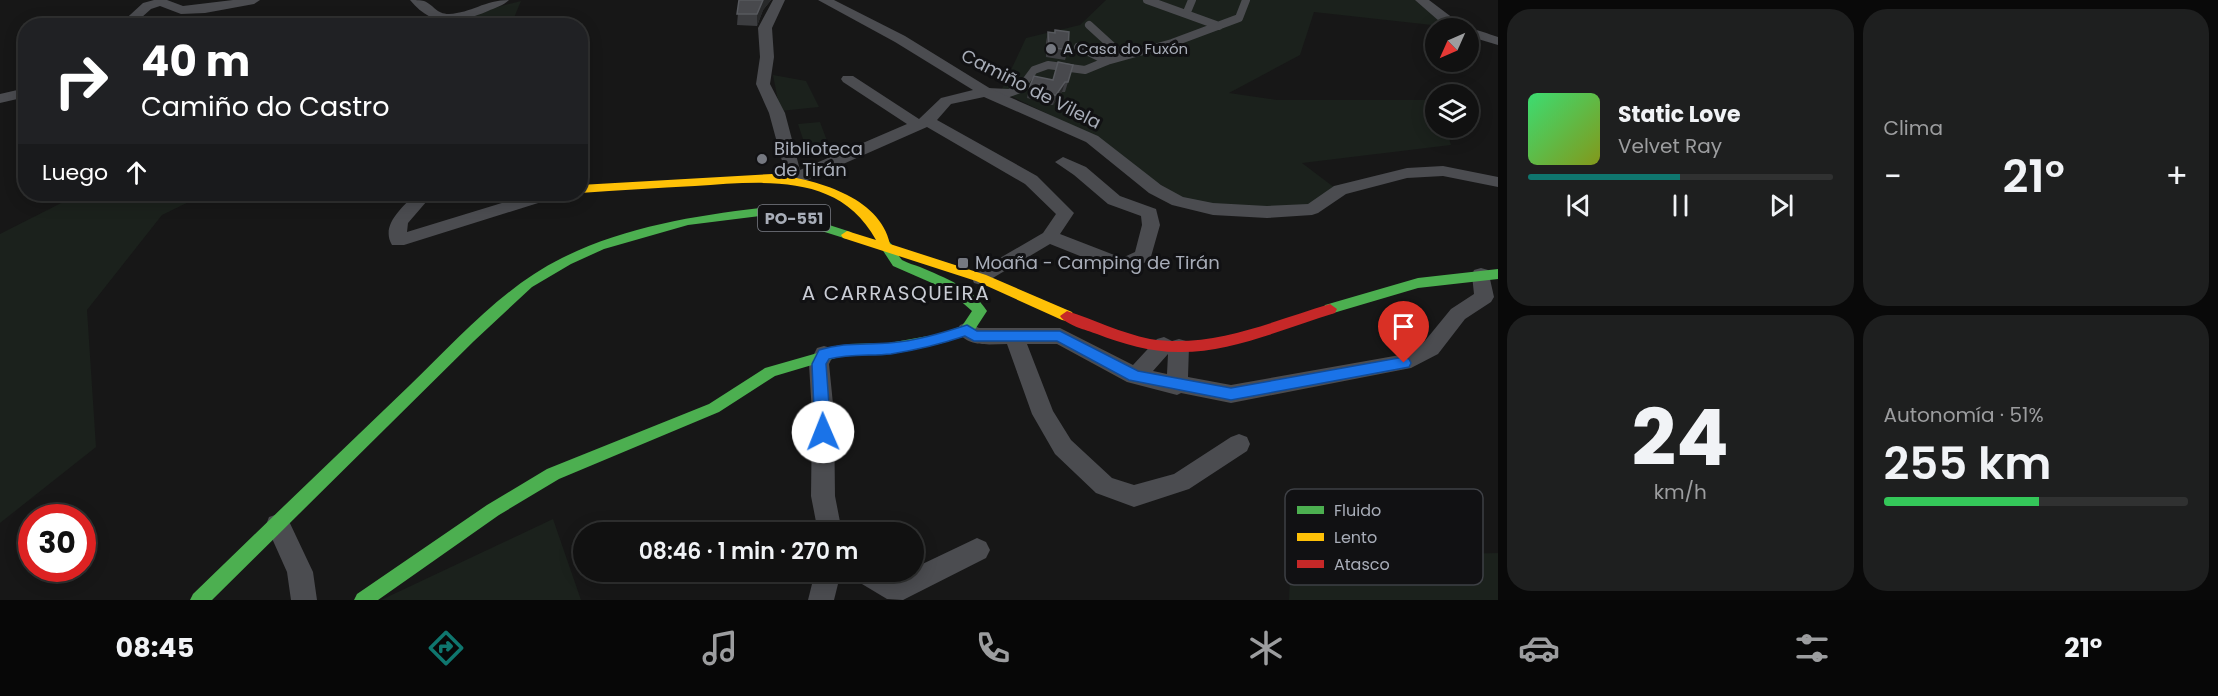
<!DOCTYPE html>
<html lang="es">
<head>
<meta charset="utf-8">
<style>
	:root { --surface:#111; --page:#1e1f1f; --text:#f1f3f6; --muted:#9c9d9f; --line:#303131; --accent:#0f766e }
	body { margin:0; font-family:Poppins,sans-serif; background:var(--page); color:var(--text); height:100vh; display:flex; flex-direction:column; font-size:22px; white-space:nowrap }
	* { box-sizing:border-box; margin:0 }
	p { font-size:20px; color:var(--muted) }
	.icon { flex:none; width:33px; height:33px; fill:none; stroke:currentColor; stroke-width:2; stroke-linecap:round; stroke-linejoin:round }
	.map { position:relative; flex:1; overflow:hidden }
	.sheet { display:flex; flex-direction:column; gap:9px; padding:9px; background:#090909; width:720px }
	.sheet>* { flex:none }
	.guide { position:absolute; left:18px; top:18px; width:570px; height:183px; border-radius:24px; box-shadow:0 3px 15px #0003,0 0 0 2px var(--line); background:#202124; color:#fff; overflow:hidden }
	.needle { width:39px; rotate:225deg }
	.tools { position:absolute; left:1425px; top:18px; display:grid; gap:12px }
	.tools a { display:grid; place-items:center; width:54px; height:54px; border-radius:50%; background:var(--surface); box-shadow:0 3px 15px #0003,0 0 0 2px var(--line); font-size:30px }
	.speed { position:absolute; left:18px; top:504px; display:flex; gap:12px; font-size:30px; font-weight:700; text-align:center }
	.speed>* { display:grid; place-content:center; width:78px; height:78px; border-radius:50%; background:var(--surface); box-shadow:0 3px 15px #0003,0 0 0 2px var(--line); line-height:1 }
	.speed .limit { border:9px solid #d22; background:#fff; color:#111 }
	.pin { position:absolute; display:grid; place-items:center; width:51px; height:51px; color:#fff; margin:-62px -26px; border-radius:50% 50% 50% 0; rotate:-45deg; box-shadow:0 0 6px #0007 }
	.pin .icon { rotate:45deg }
	.me { position:absolute; width:66px; margin:-33px; rotate:359deg; stroke-linejoin:round; filter:drop-shadow(0 0 4px #0008) }
	.turn { display:flex; align-items:center; gap:21px; height:126px; padding:0 24px; font-size:27px }
	.turn .icon { width:78px; height:78px; stroke-width:2.5 }
	.turn b { display:block; font-size:42px; line-height:51px }
	.then { display:flex; align-items:center; height:57px; padding:0 24px; background:#0003; gap:12px; font-size:22px }
	.big { font-size:45px; font-weight:600; line-height:1.1 }
	.sheet .tile { flex:1; display:flex; flex-direction:column; justify-content:center; gap:9px; min-width:0; padding:0 21px; border-radius:24px; background:var(--page) }
	.sheet .dial { align-items:center; gap:0 }
	.dial b { font-size:78px; line-height:1 }
	.song { display:flex; align-items:center; gap:18px }
	.cover { width:72px; height:72px; border-radius:9px; background:linear-gradient(135deg,hsl(140 70% 55%),hsl(70 70% 35%)) }
	.played { height:6px; border-radius:3px; background:linear-gradient(90deg,var(--accent) 50%,var(--line) 50%) }
	.keys { display:flex; justify-content:space-around; direction:ltr }
	.heat { display:flex; justify-content:space-between; align-items:center; font-size:33px; direction:ltr }
	.charge { height:9px; border-radius:4px; background:linear-gradient(90deg,#34c759 51%,var(--line) 0) }
	.sheet .tiles { flex:1; display:grid; gap:9px; grid-template-columns:repeat(2,1fr) }
	.trip { position:absolute; left:573px; top:522px; width:351px; height:60px; border-radius:30px; background:var(--surface); box-shadow:0 3px 15px #0003,0 0 0 2px var(--line); font-weight:600; line-height:60px; text-align:center }
	.dock { display:flex; height:96px; justify-content:space-around; align-items:center; background:#070707; color:var(--muted) }
	.dock .icon { width:42px; height:42px }
	.dock .active { color:var(--accent) }
	.dock b { font-size:27px; color:var(--text) }
	main { display:flex; flex:1; min-height:0 }
	.map>svg:first-child { display:block }
	.green { fill:#1b211c }
	.lines { fill:none; stroke-linecap:round; stroke-linejoin:round }
	.lane { stroke:#4b4c50; stroke-width:8 }
	.street { fill:#4b4c50; fill-rule:evenodd }
	.fast { fill:#4caf50; fill-rule:evenodd }
	.slow { fill:#ffc107; fill-rule:evenodd }
	.jam { fill:#c62828; fill-rule:evenodd }
	.wall { fill:#3c3d40 }
	.shaded-wall { fill:#28292a }
	.building { fill:#48494d; stroke:#57595e; stroke-width:1.5 }
	.route { fill:#1a73e8; stroke:#114b97; stroke-width:1.5 }
	.poi-dot { fill:#757880; stroke:#111113; stroke-width:2 }
	.labels { text-anchor:middle; stroke-width:6; stroke-linejoin:round; paint-order:stroke }
	.far-poi-label { font-size:15px; fill:#a8adb8; stroke:#111113; text-anchor:start }
	.shield { fill:#111113; stroke:#7b7e86; stroke-width:1.5 }
	.shield-label { font-size:16px; font-weight:bold; fill:#a8adb8 }
	.street-label { font-size:18px; fill:#a8adb8; stroke:#111113 }
	.poi-label { font-size:18px; fill:#a8adb8; stroke:#111113; text-anchor:start }
	.neighbourhood-label { font-size:20px; letter-spacing:1.5px; fill:#c9ccd4; stroke:#111113 }
	.key { fill:#111113; stroke:#3e4045; stroke-width:1.5 }
	.key-label { font-size:16px; fill:#a8adb8 }
</style>
</head>
<body>
<main>
<div class="map">
<svg width="1498" height="600" viewBox="0 0 1498 600">
	<rect width="100%" height="100%" fill="#171717"/>
	<!-- green -->
	<path class="green" d="M1106,0H1425L1450,27L1314,12L1300,55L1229,93L1277,100H1435L1436,128H1446L1451,145L1302,163L1335,188L1307,207L1265,210L1184,200L1074,127L1001,91L1026,38L1080,25Z
		M521,1L511,25L437,26L439,22Z
		M773,75L806,81L819,107L780,111Z
		M820,122L829,146L806,148L798,124Z
		M79,194H205L162,215L87,310L96,447L0,523V234Z
		M553,519L581,600H381Z
		M1498,553V600H1289L1291,558Z"/>
	<g class="lines">
		<!-- lane -->
		<path class="lane" d="M1147,0L1219,26
			M1187,12L1192,0
			M1089,25L1123,56
			M1078,47L1107,61
			M987,92L1009,93L1020,89L1034,70L1048,65L1085,70L1107,61L1172,43L1239,18L1246,0"/>
		<!-- street -->
		<path class="street" d="M154,0H167L183,6L233,0H260L254,4L205,13L181,14L160,6L151,9L132,26H118L143,3Z
			M410,0C414,0 421,0 424,1C434,5 436,14 449,14C471,13 485,0 509,0C504,5 495,8 488,11C457,24 433,28 410,0Z
			M773,0H785L772,28L774,57L770,84L785,113L800,170L907,124L843,82L841,79L843,76H853L919,119L941,98L973,90L895,42L818,0H834L905,36L991,89L1098,136L1161,185L1183,197L1213,203L1267,206L1308,204L1334,186L1407,168L1443,166L1498,177V187L1443,176L1407,178L1346,194L1318,213L1312,215L1267,218L1213,215L1172,205L1149,193L1086,142L984,97L951,104L937,120L1037,176L1074,213L1060,234L1122,258L1135,252L1142,225L1141,216L1108,204L1074,175L1055,162L1063,157L1086,167L1120,196L1156,209L1160,225L1150,260C1139,265 1127,273 1115,270L1050,244L981,285L974,283L972,278L974,273L1043,233L1056,214L1025,184L927,127L800,183H788L769,113L756,84L760,57L758,28Z
			M1415,0H1429L1466,28H1447Z
			M1466,28C1477,29 1488,34 1498,37V45L1468,36V28Z
			M26,88V97L0,103V94Z
			M415,194H433L408,223L407,232L531,194H557L554,198L404,245H392C380,225 403,207 415,194Z
			M1481,268L1488,270L1494,297L1491,302L1465,319L1438,354L1411,368L1231,403L1181,393L1177,395L1127,382L1057,344H1027L1053,411L1071,440L1112,478L1134,485L1174,474L1231,437L1239,434L1247,437L1250,444L1247,451L1189,489L1134,507L1096,493L1055,454L1032,414L1007,344C988,344 967,348 957,330L960,325L967,322L979,328H1060L1133,365L1157,339L1164,337L1172,341L1179,339L1186,341L1189,347L1188,377L1231,385L1400,355L1424,342L1451,309L1474,294L1472,275L1474,270ZM1168,354L1167,374L1153,371Z
			M824,346L831,348L834,354L829,364L834,414L835,496L842,532H818L811,496L812,414L809,364L817,348Z
			M278,514L287,517L313,572L317,600H291L287,572L266,525L269,517Z
			M977,538L986,542L990,550L986,558L903,600L887,599L857,581L853,572H889L897,576L906,572H914V568Z
			M815,572H841L834,600H808Z"/>
		<!-- fast -->
		<path class="fast" d="M760,208L798,215L851,232L853,235L847,239L796,223L760,216L688,225L604,249L571,264L532,287L474,341L212,600H190L193,594C265,524 337,455 409,386C457,340 503,287 562,258C624,227 693,216 760,208Z
			M884,239C894,242 895,253 902,260C907,263 915,265 920,267C945,278 972,287 987,311L972,334L939,344L889,353L849,354L775,376L719,412L559,479L499,515L378,600H354L357,594L487,505L547,469L709,404L765,368L849,344L889,343L939,334L962,326L972,311L948,290L893,266L878,243Z
			M1498,269V279L1418,288L1330,314L1323,309L1325,305L1418,278Z"/>
		<!-- slow -->
		<path class="slow" d="M772,174C814,179 880,196 890,244L986,275L1072,312L1074,316L1067,321L1062,320L976,281L843,238L841,235L847,231L876,240C839,171 761,182 695,186C657,188 619,190 580,193V185Z"/>
		<!-- jam -->
		<path class="jam" d="M1330,304L1337,309L1335,313C1285,328 1231,353 1178,352C1150,352 1123,344 1097,334C1086,330 1066,325 1060,316L1067,311C1095,320 1121,333 1150,339C1212,349 1272,321 1330,304Z"/>
	</g>
	<!-- wall -->
	<path class="wall" d="M739,0H771L763,10L757,26L737,25Z
		M1055,30L1068,50L1065,60L1046,57V42L1048,32L1054,33Z
		M1053,80L1068,82L1065,92H1062L1053,105H1046V103L1027,98L1029,88Z"/>
	<!-- shaded-wall -->
	<path class="shaded-wall" d="M763,0H771L763,10L757,26V14Z
		M1065,82L1062,92L1053,105L1056,95Z"/>
	<!-- building -->
	<path class="building" d="M739,0H763L757,14H737Z
		M1055,30L1069,32L1068,50L1049,47L1048,32L1055,33Z
		M1058,62L1073,65L1068,82H1065L1056,95H1049V93L1029,88L1034,76L1053,80Z"/>
	<!-- route -->
	<path class="route" d="M967,325L977,331H1060L1138,371L1231,388L1404,357L1409,359L1411,363L1409,367L1404,368L1231,400L1129,380L1057,341H974L965,336C941,344 916,350 891,354C870,356 850,354 829,359L826,364L831,432L828,437L823,439L817,437L815,432L812,364L819,350C844,342 864,345 889,343C916,341 942,333 967,325Z"/>
	<!-- markers -->
	<g class="poi-dot">
		<circle cx="1051" cy="49" r="6"/>
		<circle cx="762" cy="159" r="6"/>
		<rect x="957" y="257" width="12" height="12" rx="3"/>
	</g>
	<g class="labels">
		<!-- far-poi labels -->
		<g class="far-poi-label">
			<text x="1063" y="54">A Casa do Fuxón</text>
		</g>
		<!-- shield labels -->
		<rect class="shield" x="758" y="205" width="72" height="26" rx="4.5"/>
		<g class="shield-label">
			<text x="794" y="224">PO-551</text>
		</g>
		<!-- street labels -->
		<g class="street-label">
			<text transform="translate(1031 89) rotate(27)" y="6">Camiño de Vilela</text>
		</g>
		<!-- poi labels -->
		<g class="poi-label">
			<text x="774" y="155">Biblioteca<tspan x="774" dy="21">de Tirán</tspan></text>
			<text x="975" y="269">Moaña - Camping de Tirán</text>
		</g>
		<!-- neighbourhood labels -->
		<g class="neighbourhood-label">
			<text x="896" y="300">A CARRASQUEIRA</text>
		</g>
	</g>
	<!-- legend -->
	<rect x="1285" y="489" width="198" height="96" rx="9" class="key"/>
	<rect x="1297" y="506" width="27" height="8" fill="#4caf50"/>
	<rect x="1297" y="533" width="27" height="8" fill="#ffc107"/>
	<rect x="1297" y="560" width="27" height="8" fill="#c62828"/>
	<g class="key-label">
		<text x="1334" y="516">Fluido</text>
		<text x="1334" y="543">Lento</text>
		<text x="1334" y="570">Atasco</text>
	</g>
</svg>
<div class="tools">
<a><svg class="needle" viewBox="-14 -14 28 28"><path d="M0-13l5 13h-10z" fill="#e53935"/><path d="M0 13l5-13h-10z" fill="#9c9d9f"/></svg></a>
<a><svg class="icon" aria-label="layers" viewBox="0 0 24 24"><path d="M12 4l9 5-9 5-9-5zM3 14l9 5 9-5"/></svg></a>
</div>
<div class="speed"><div class="limit">30</div></div>
<div class="pin" style="left:1404px;top:363px;background:#d93025"><svg class="icon" aria-label="arrive" viewBox="0 0 24 24"><path d="M6 21V4h12l-3 4 3 4H6"/></svg></div>
<svg class="me" style="left:823px;top:432px" viewBox="-20 -20 40 40"><circle r="19" fill="#fff"/><path d="M0-13L10 11 0 6-10 11z" fill="#1a73e8"/></svg>
<div class="trip">08:46 · 1 min · 270 m</div>
<div class="guide">
<div class="turn"><svg class="icon" aria-label="right" viewBox="0 0 24 24"><path d="M7 20v-9h11M14 6l5 5-5 5"/></svg><div><b>40 m</b>Camiño do Castro</div></div>
<div class="then">Luego<svg class="icon" aria-label="ahead" viewBox="0 0 24 24"><path d="M12 20V5M6 11l6-6 6 6"/></svg></div>
</div>
</div>
<section class="sheet">
<div class="tiles">
<div class="tile">
<div class="song"><i class="cover"></i><div><b>Static Love</b><p>Velvet Ray</p></div></div>
<div class="played"></div>
<div class="keys"><svg class="icon" aria-label="previous" viewBox="0 0 24 24"><path d="M18 5L8 12l10 7zM5 5v14"/></svg><svg class="icon" aria-label="pause" viewBox="0 0 24 24"><path d="M8 5v14M16 5v14"/></svg><svg class="icon" aria-label="next" viewBox="0 0 24 24"><path d="M6 5l10 7-10 7zM19 5v14"/></svg></div>
</div>
<div class="tile"><p>Clima</p>
<div class="heat"><a>−</a><b class="big">21°</b><a>+</a></div>
</div>
<div class="tile dial"><b>24</b><p>km/h</p></div>
<div class="tile"><p>Autonomía · 51%</p><b class="big">255 km</b><div class="charge"></div></div>
</div>
</section>
</main>
<nav class="dock">
<b>08:45</b>
<svg class="icon active" aria-label="directions" viewBox="0 0 24 24"><path d="M12 3l9 9-9 9-9-9zM9 14v-3h6M13 9l2 2-2 2"/></svg>
<svg class="icon" aria-label="music" viewBox="0 0 24 24"><path d="M9 18V5l10-2v13"/><circle cx="6" cy="18" r="3"/><circle cx="16" cy="16" r="3"/></svg>
<svg class="icon" aria-label="phone" viewBox="0 0 24 24"><path d="M5 4h4l2 5-3 2q2 4 5 5l2-3 5 2v4C11 20 4 13 5 4z"/></svg>
<svg class="icon" aria-label="climate" viewBox="0 0 24 24"><path d="M12 3v18M4 7l16 10M4 17L20 7"/></svg>
<svg class="icon" aria-label="car" viewBox="0 0 24 24"><path d="M5 17H2v-5l4-1 3-4h7l3 4 3 1v5h-3M9 17h6M6 11h13"/><circle cx="7" cy="17" r="2"/><circle cx="17" cy="17" r="2"/></svg>
<svg class="icon" aria-label="filters" viewBox="0 0 24 24"><path d="M4 7h16M4 17h16"/><circle cx="9" cy="7" r="2"/><circle cx="15" cy="17" r="2"/></svg>
<b>21°</b>
</nav>
</body>
</html>
